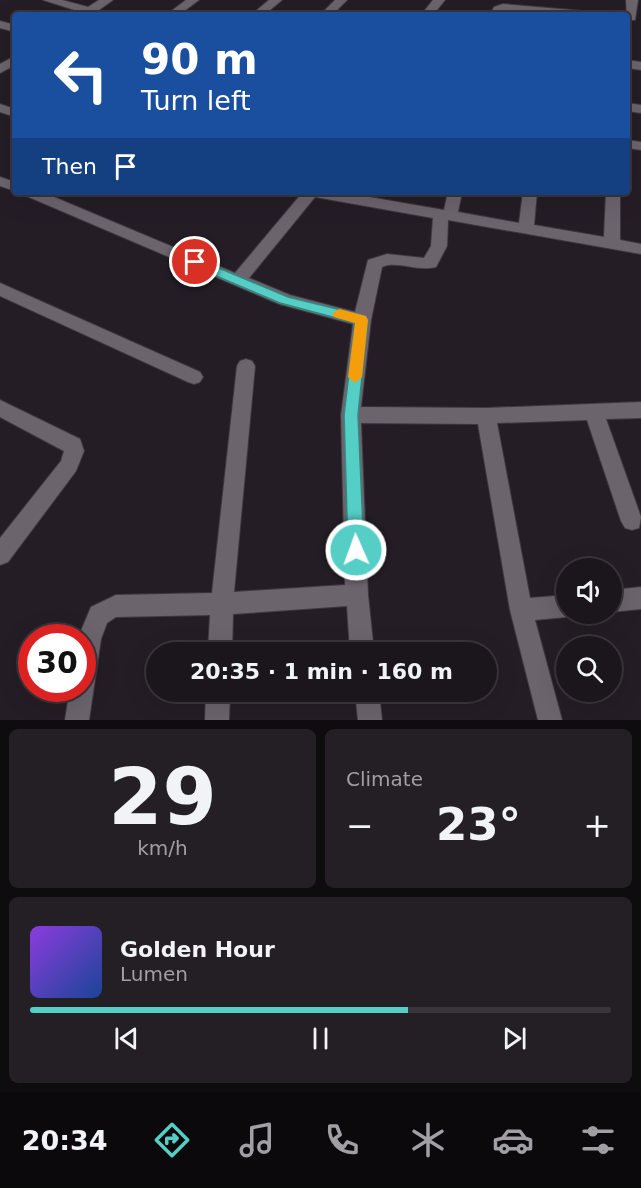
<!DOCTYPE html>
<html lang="en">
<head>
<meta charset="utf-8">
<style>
	:root { --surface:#1b161c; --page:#241f25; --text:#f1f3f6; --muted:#a09fa3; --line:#39353b; --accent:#55cec5 }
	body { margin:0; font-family:"DejaVu Sans",sans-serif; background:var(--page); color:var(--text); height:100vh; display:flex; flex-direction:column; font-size:22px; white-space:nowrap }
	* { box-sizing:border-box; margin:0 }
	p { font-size:20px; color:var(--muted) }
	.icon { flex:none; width:33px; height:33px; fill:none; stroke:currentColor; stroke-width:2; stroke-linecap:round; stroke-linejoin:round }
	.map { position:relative; height:720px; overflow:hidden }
	.drawer { display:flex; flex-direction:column; gap:9px; padding:9px; background:#0f0c0f; flex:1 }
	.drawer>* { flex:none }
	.banner { position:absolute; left:12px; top:12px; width:618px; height:183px; border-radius:6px; box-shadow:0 6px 24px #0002,0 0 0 2px var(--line); background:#1a4fa0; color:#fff; overflow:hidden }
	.buttons { position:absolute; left:556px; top:558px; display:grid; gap:12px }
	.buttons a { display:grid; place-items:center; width:66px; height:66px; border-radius:50%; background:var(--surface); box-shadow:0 6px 24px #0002,0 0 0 2px var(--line); font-size:30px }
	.speed { position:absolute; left:18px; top:624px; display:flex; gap:12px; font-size:30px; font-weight:700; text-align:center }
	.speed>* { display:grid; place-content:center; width:78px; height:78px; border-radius:50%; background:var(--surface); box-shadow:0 6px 24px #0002,0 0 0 2px var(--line); line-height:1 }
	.speed .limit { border:9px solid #d22; background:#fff; color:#111 }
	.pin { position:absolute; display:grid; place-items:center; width:51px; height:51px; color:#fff; margin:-26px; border:3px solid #fff; border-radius:50%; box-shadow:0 2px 6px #0007 }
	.me { position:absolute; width:66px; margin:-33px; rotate:358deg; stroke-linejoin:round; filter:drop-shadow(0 0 4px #0008) }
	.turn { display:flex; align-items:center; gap:21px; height:126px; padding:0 30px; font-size:27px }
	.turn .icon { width:78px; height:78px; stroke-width:2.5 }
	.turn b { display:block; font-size:42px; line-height:51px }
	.then { display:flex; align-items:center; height:57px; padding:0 30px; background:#0003; gap:12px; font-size:22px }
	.big { font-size:45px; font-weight:600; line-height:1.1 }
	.drawer .widget { flex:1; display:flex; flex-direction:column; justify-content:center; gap:9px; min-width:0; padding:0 21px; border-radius:9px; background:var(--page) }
	.drawer .dial { align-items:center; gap:0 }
	.dial b { font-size:78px; line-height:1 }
	.song { display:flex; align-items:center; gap:18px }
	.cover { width:72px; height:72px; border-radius:9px; background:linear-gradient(135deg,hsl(270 70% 55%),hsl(220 70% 35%)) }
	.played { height:6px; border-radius:3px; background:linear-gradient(90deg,var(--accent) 65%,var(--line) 65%) }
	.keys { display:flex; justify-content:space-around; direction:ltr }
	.heat { display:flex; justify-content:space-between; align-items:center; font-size:33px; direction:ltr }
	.drawer .tiles { flex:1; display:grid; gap:9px; grid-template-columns:1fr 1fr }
	.widget:last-child { grid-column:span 2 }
	.trip { position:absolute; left:146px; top:642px; width:351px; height:60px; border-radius:30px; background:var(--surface); box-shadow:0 6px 24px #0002,0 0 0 2px var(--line); font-weight:600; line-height:60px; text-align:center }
	.dock { display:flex; height:96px; justify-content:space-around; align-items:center; background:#0b090b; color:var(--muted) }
	.dock .icon { width:42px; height:42px }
	.dock .current { color:var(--accent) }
	.dock b { font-size:27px; color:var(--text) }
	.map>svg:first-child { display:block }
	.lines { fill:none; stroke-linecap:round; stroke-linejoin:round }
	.minor-casing { stroke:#3f393f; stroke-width:2 }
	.minor { fill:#6c646d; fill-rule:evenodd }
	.route { fill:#55cec5; stroke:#378680; stroke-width:1.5 }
	.slow { fill:#f59e0b }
</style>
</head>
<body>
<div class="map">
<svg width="641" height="720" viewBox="0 0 641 720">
	<rect width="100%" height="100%" fill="#241d25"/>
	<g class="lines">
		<defs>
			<path id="minor" d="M43,0H62L88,7L99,0H113L92,15H78L81,12Z
				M186,0H199L179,15H166Z
				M269,0H282L264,15H251Z
				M335,0H347L332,15H320Z
				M433,0H445L433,15H421Z
				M626,0H638L635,20H627Z
				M503,4L595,12L601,15H556L504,10L502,15H490L494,7Z
				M0,21L15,25V32L0,28Z
				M15,56V65L0,73V64Z
				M627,60L641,62V70L627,68Z
				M627,103L641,105V113L627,111Z
				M0,104L15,109V117L0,112Z
				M627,140L641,142V150L627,148Z
				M0,177L15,182V191L0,186Z
				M22,192H42L235,273L303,192H340L444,210L448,192H462L458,212L519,223L523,192H537L534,225L604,237L606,192H620V240L641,244V254L448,220L447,246L436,267C418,272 396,260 382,267L371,320L361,407L486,408L641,402V418L606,419L641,517L639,528L632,530L625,528L621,521L587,420L497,423L530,598L567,595V614H575L567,617L535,620L562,720H538L510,610L478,424L361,423L368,595L374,652H350L347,606L233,614L232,652H208L210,615L116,617L107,623L101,639L89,720H65L70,688H82V638H78L91,607L116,595L212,593L237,366L240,361L246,359L252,361L255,366L234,592L345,585L341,415L353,324L279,304L24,195ZM315,197L433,218L431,246L424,258L387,254L368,260L355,312L290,295L249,278Z
				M0,283L200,372L203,377L200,382L194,384L188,382L0,296Z
				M0,400L80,439L84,451L76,471L8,562L0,565V538L61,461L64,451L0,417Z
				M641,587V609L612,612V590Z
				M206,692H230L229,720H205Z
				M355,692H379L382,720H358Z"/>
		</defs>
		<!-- minor casing -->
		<use href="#minor" class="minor-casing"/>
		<!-- minor -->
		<use href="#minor" class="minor"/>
	</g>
	<!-- route -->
	<path class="route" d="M195,258L288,297L362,315L368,320L358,415L364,550L362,555L356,558L350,555L348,550L344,415L355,323L280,303L190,265L189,262Z"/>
	<!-- slow -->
	<path class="slow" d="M339,309L366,316L368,320L362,377L355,383L348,377L355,323L334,317L332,314Z"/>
</svg>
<div class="buttons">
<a><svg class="icon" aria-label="sound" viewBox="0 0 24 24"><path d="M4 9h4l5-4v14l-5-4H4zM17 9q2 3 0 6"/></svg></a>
<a><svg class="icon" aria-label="search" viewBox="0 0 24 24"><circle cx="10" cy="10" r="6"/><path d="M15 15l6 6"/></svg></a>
</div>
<div class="speed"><div class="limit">30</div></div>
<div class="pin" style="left:195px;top:262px;background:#d93025"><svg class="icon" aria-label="arrive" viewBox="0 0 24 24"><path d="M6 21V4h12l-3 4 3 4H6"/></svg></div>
<svg class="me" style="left:356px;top:550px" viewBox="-20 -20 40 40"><circle r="17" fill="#55cec5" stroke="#fff" stroke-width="3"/><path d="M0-11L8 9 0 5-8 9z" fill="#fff"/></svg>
<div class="trip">20:35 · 1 min · 160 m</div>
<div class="banner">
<div class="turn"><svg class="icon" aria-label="left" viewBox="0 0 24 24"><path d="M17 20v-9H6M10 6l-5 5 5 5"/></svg><div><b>90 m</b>Turn left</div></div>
<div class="then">Then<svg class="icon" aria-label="arrive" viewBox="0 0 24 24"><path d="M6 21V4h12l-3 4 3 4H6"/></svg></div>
</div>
</div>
<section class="drawer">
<div class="tiles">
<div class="widget dial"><b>29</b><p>km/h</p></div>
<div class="widget"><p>Climate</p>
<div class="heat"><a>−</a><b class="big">23°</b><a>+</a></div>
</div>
<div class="widget">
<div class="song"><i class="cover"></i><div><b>Golden Hour</b><p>Lumen</p></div></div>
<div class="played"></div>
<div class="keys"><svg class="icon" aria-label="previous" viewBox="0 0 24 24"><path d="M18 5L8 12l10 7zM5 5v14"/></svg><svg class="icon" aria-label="pause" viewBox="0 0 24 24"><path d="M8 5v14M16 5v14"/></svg><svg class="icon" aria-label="next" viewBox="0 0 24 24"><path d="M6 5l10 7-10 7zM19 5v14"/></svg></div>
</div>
</div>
</section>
<nav class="dock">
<b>20:34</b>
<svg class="icon current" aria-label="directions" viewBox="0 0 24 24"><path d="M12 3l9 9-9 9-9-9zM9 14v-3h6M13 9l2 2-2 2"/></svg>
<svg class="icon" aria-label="music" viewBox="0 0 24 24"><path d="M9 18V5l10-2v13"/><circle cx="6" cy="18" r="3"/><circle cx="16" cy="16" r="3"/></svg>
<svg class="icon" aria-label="phone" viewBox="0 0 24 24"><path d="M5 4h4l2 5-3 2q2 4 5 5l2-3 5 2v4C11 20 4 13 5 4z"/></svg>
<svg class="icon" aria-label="climate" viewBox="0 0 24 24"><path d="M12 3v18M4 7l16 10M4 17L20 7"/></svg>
<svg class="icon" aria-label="car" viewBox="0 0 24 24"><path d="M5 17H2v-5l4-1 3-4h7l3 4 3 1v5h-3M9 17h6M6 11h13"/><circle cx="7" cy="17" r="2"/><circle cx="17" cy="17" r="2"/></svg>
<svg class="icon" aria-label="filters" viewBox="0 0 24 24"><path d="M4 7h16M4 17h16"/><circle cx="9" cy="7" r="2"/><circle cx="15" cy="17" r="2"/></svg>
</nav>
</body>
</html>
